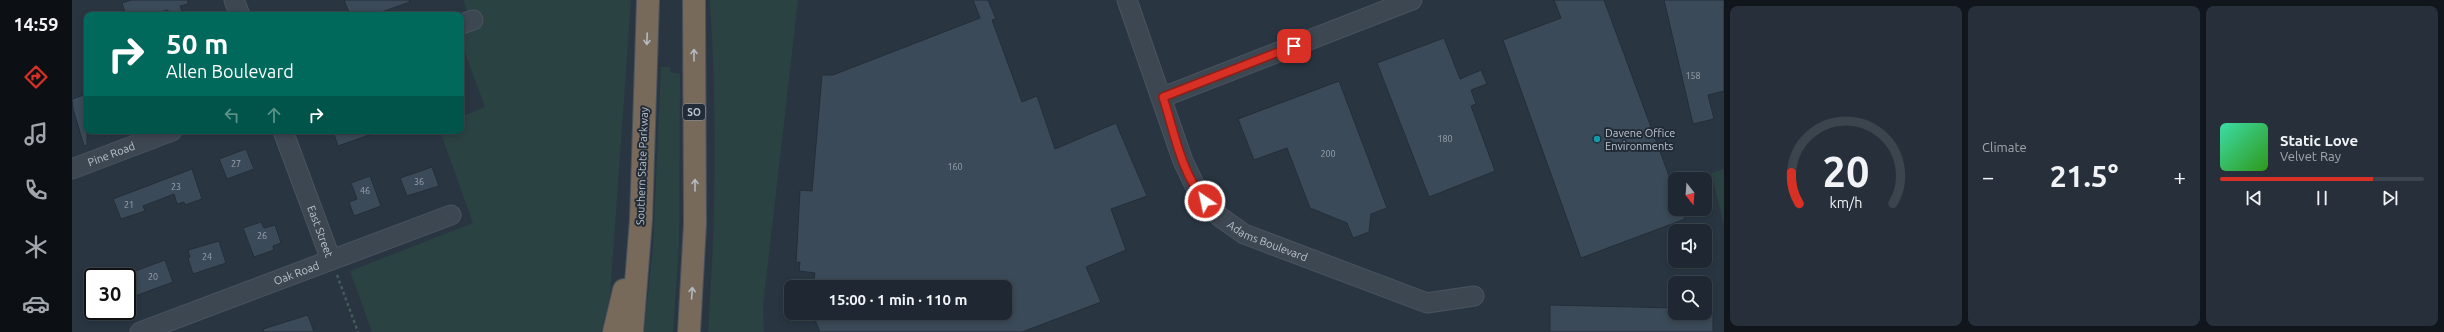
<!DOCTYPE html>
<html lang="en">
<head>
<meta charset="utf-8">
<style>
	:root { --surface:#1f2832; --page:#27303a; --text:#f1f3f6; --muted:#a1a6ac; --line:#3c444d; --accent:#d93025 }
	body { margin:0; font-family:Ubuntu,sans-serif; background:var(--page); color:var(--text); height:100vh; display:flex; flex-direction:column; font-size:15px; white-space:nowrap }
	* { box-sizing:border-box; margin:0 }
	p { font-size:13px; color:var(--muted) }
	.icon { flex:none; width:22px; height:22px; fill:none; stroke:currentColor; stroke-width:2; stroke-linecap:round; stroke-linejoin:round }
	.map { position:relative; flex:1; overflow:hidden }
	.details { display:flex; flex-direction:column; gap:6px; padding:6px; background:#11161c; width:720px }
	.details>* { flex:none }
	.banner { position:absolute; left:12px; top:12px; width:380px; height:122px; border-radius:8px; box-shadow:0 2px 6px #0003,0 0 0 1px var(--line); background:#00695c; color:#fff; overflow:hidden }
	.needle { width:26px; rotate:163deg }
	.tools { position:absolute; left:1596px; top:172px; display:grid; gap:8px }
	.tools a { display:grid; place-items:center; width:44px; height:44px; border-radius:8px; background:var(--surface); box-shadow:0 2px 6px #0003,0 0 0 1px var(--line); font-size:20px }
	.speed { position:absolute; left:12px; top:268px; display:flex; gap:8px; font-size:20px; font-weight:700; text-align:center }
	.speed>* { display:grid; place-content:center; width:52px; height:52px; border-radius:50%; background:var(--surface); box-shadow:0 2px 6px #0003,0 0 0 1px var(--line); line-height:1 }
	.speed .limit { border:2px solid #111; border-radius:6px; background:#fff; color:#111 }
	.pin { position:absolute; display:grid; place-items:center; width:34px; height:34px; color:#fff; margin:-17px; border-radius:8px; box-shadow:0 2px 6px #0006 }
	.me { position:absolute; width:44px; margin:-22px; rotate:326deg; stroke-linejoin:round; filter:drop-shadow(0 0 3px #0008) }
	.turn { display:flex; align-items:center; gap:14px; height:84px; padding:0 16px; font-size:18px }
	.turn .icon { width:52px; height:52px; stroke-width:2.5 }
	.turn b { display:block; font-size:28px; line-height:34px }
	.lanes { display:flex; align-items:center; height:38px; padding:0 16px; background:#0003; justify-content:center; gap:20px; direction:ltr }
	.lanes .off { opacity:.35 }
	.big { font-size:30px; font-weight:600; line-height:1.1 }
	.details .tile { flex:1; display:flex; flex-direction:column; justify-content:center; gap:6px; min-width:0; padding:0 14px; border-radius:8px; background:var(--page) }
	.details .dial { align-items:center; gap:0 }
	.dial svg { height:104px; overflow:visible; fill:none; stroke:var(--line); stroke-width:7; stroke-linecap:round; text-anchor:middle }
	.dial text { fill:var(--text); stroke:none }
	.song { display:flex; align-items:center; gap:12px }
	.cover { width:48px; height:48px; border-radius:6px; background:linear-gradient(135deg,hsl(160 70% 55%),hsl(110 70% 35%)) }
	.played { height:4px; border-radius:2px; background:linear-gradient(90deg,var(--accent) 75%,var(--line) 75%) }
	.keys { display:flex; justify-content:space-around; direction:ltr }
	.heat { display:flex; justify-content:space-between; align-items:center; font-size:22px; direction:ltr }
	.details .tiles { flex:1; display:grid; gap:6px; grid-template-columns:repeat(3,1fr) }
	.trip { position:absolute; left:712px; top:280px; width:228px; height:40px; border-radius:8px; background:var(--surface); box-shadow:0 2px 6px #0003,0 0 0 1px var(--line); font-weight:600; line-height:40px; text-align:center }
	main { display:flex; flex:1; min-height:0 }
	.dock { display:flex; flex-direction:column; width:72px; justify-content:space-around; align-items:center; background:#0c1014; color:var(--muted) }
	.dock .icon { width:28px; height:28px }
	.dock .active { color:var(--accent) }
	.dock b { font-size:18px; color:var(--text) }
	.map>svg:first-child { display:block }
	.green { fill:#2b4243 }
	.building { fill:#3b4a58; stroke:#242e39 }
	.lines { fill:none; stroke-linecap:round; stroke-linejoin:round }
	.minor-casing { stroke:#4a535e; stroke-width:21 }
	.highway-casing { stroke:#48525c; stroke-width:24 }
	.path { stroke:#445b5b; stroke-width:2.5; stroke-dasharray:3 3; stroke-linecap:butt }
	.minor { stroke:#3d4752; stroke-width:19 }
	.highway { stroke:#776a5b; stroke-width:22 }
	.oneway { stroke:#b4bac1 }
	.route-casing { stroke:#8d1f18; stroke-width:10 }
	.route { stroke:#d93025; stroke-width:7 }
	.culture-dot { fill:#0f9aa8; stroke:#222c38; stroke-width:1.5 }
	.labels { text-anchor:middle; stroke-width:4; stroke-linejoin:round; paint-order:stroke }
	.number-label { font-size:9px; fill:#99a3ad }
	.shield { fill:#222c38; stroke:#8d96a0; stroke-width:1 }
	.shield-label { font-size:10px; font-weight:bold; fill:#bbc3cc }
	.poi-label { font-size:11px; fill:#bbc3cc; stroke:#222c38; text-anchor:start }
	.street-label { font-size:11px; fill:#bbc3cc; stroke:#222c38 }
</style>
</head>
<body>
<main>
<nav class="dock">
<b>14:59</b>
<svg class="icon active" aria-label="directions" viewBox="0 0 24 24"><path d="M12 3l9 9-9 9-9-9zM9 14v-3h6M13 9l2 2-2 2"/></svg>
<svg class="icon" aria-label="music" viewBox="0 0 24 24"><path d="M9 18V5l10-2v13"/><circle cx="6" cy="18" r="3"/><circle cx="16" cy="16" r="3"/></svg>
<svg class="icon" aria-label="phone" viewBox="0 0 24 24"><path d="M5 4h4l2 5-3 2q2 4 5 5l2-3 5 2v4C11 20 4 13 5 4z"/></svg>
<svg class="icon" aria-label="climate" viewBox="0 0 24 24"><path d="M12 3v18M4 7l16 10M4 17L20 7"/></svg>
<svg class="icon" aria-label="car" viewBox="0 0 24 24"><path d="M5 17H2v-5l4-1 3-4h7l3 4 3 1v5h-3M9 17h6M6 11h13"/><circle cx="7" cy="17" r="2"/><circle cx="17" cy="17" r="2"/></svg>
</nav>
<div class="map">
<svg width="1652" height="332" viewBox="0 0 1652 332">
	<rect width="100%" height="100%" fill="#293642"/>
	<!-- green -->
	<path class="green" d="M391,0H559L538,296L529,332H300L278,271L401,223L368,131H389V117L413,107L389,42V24L399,20Z
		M638,0H726L691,306L692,332H636C644,222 645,111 638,0Z
		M589,67H598V72L608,74L607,246L601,332H572L581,248Z
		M1652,169V224L1639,173Z"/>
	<!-- building -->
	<path class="building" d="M59,0H116V4L108,6L110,12L103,15H97L96,10L75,15H54L50,3Z
		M272,0H337L338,2L301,15H278Z
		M901,0H916L924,19L920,20L950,102L965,96L983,149L1044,123L1075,196L1039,209L1054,250L1014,267L1029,302L950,332H748L740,313H933V287H741L743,273L727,271L728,262L724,263L728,190L740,191L750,75H761L908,18Z
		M1482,0H1532L1603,192V209H1609L1613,219L1509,258L1431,40L1489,18Z
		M1592,0H1652V91L1636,95L1642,119L1621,124Z
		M1372,38L1388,79L1409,70L1415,84L1399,90L1404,104L1399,106L1423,171L1357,197L1305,63Z
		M1267,81L1315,208L1299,214L1297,232L1281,238L1275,223L1238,208L1215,148L1182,160L1166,119Z
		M15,94V145L12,146L1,109L0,99Z
		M261,131H303V133L266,146Z
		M174,149L182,169L155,179L147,159Z
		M360,167L367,186L335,196L328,178Z
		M120,169L130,199L113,205L112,202L105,204L102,194L71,206L73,211L49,219L41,199Z
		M298,176L309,206L282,216L277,202L285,199L279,183Z
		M189,222L192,228L203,225L209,243L201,246L202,250L182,257L171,228Z
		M147,241L154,263L121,274L116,258L118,257L116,250Z
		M93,260L101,282L55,299V274Z
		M1478,305L1603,308V313H1641V332H1478Z
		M236,315L242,332H192L191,329Z"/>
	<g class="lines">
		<defs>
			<g id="minor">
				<path d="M162,0L168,15"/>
				<path id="s1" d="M1055,0L1111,161L1126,192L1148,217L1172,234L1355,303L1402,296"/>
				<path d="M389,24L401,20"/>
				<path d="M1091,97L1340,0"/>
				<path id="s2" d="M211,131L259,260"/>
				<path id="s3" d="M0,169L100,131"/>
				<path id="s4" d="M68,332L379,215"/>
			</g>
			<path id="highway" d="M542,332L552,290
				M560,332L569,220L576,0
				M617,332L623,224L622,0"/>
		</defs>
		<!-- minor casing -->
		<use href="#minor" class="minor-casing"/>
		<!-- highway casing -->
		<use href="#highway" class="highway-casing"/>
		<!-- path -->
		<path class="path" d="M265,275L286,332"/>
		<!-- minor -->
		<use href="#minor" class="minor"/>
		<!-- highway -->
		<use href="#highway" class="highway"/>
	</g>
	<!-- one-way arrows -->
	<defs><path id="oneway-shaft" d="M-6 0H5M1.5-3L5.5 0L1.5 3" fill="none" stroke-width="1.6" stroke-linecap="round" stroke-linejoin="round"/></defs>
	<g class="oneway">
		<use href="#oneway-shaft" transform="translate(575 39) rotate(92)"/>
		<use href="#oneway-shaft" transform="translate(622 55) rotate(-90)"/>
		<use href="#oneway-shaft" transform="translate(623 185) rotate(-90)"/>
		<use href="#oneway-shaft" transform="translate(620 293) rotate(-86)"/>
	</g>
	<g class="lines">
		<defs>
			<path id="route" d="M1133,201C1109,173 1102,131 1091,97L1222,46"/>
		</defs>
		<!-- route casing -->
		<use href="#route" class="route-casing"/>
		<!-- route -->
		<use href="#route" class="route"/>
	</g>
	<!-- markers -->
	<circle class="culture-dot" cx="1525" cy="139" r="4"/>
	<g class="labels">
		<!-- number labels -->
		<g class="number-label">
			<text x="1621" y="79">158</text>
			<text x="1373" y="142">180</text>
			<text x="1256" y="157">200</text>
			<text x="164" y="167">27</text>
			<text x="883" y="170">160</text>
			<text x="347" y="185">36</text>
			<text x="104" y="190">23</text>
			<text x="293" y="194">46</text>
			<text x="57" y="208">21</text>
			<text x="190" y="239">26</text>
			<text x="135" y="260">24</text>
			<text x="81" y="280">20</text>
		</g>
		<!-- shield labels -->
		<rect class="shield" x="611" y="104" width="22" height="16" rx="3"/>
		<g class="shield-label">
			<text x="622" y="116">SO</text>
		</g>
		<!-- poi labels -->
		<g class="poi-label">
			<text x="1533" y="137">Davene Office<tspan x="1533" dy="13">Environments</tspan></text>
		</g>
		<!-- street labels -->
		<g class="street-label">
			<text dy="4" stroke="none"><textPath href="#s3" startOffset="42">Pine Road</textPath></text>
			<text transform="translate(570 166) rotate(-88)" y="4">Southern State Parkway</text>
			<text dy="4" stroke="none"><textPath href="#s2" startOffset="107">East Street</textPath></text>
			<text dy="4" stroke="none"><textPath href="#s1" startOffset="292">Adams Boulevard</textPath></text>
			<text dy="4" stroke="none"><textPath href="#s4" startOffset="167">Oak Road</textPath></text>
		</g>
	</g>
</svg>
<div class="tools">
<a><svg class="needle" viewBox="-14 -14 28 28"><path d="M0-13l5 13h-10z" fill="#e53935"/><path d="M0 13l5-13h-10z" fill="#a1a6ac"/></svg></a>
<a><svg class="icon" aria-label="sound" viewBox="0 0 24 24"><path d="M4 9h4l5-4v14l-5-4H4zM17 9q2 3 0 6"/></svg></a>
<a><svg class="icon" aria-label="search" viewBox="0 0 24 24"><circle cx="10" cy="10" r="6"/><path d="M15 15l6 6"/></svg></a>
</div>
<div class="speed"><div class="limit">30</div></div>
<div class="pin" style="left:1222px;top:46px;background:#d93025"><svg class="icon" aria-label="arrive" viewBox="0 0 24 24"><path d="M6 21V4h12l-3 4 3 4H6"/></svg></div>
<svg class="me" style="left:1133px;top:201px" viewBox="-20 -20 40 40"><circle r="17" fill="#d93025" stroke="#fff" stroke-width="3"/><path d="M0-11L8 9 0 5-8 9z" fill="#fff"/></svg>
<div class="trip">15:00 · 1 min · 110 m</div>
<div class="banner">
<div class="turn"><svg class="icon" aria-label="right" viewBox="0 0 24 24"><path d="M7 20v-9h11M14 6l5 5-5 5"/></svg><div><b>50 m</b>Allen Boulevard</div></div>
<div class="lanes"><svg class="icon off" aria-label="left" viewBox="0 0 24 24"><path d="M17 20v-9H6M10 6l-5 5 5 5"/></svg><svg class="icon off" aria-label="ahead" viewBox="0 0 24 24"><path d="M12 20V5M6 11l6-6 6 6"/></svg><svg class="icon" aria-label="right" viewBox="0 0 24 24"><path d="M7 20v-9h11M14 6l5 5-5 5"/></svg></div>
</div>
</div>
<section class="details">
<div class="tiles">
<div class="tile dial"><svg viewBox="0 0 100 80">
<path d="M14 69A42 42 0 1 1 86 69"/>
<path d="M14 69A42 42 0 0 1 8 45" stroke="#d93025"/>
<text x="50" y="56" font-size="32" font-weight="700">20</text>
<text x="50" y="72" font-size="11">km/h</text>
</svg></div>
<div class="tile"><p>Climate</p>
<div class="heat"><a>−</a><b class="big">21.5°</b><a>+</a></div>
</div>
<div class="tile">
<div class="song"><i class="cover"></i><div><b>Static Love</b><p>Velvet Ray</p></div></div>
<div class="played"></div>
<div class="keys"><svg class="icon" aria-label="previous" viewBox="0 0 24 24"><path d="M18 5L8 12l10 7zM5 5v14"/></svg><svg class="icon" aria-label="pause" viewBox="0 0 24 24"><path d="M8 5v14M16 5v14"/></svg><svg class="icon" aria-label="next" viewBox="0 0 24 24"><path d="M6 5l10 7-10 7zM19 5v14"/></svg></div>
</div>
</div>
</section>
</main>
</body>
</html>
